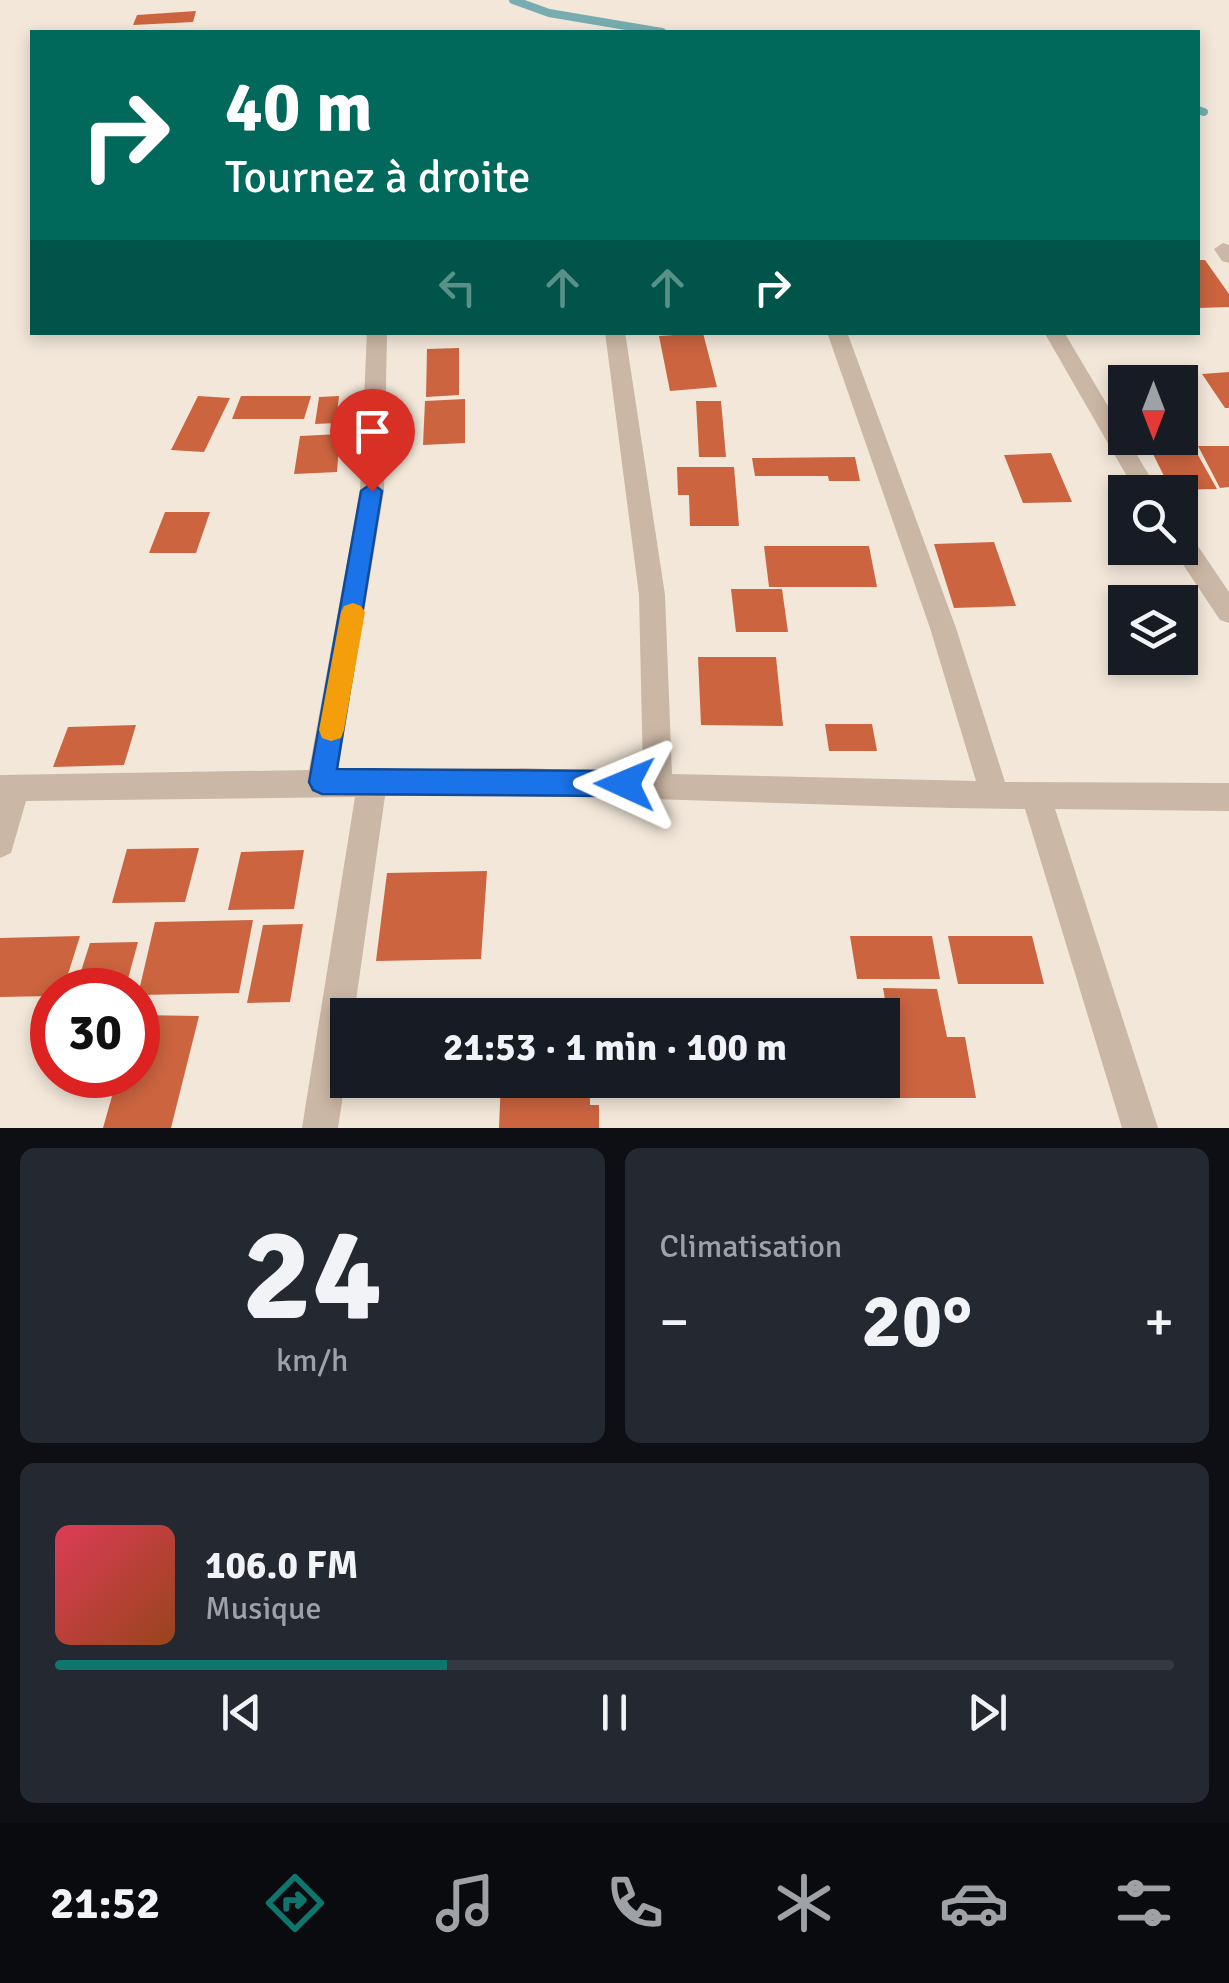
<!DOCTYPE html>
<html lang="fr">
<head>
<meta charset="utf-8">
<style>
	:root { --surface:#171b24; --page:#242831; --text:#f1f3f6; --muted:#9ea1a6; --line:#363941; --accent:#0f766e }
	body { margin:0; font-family:Signika,sans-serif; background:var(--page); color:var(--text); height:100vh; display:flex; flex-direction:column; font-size:38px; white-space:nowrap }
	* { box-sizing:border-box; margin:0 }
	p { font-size:32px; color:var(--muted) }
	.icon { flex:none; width:55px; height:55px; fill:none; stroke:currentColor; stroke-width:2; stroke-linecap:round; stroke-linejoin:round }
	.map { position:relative; height:1128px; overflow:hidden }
	.drawer { display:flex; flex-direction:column; gap:20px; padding:20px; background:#0d0f14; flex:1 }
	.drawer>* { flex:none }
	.hud { position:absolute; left:30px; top:30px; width:1170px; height:305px; border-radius:0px; box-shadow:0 5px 15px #0003; background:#00695c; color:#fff; overflow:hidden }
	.needle { width:65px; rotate:180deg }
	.fabs { position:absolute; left:1108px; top:365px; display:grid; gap:20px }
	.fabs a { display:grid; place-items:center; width:90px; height:90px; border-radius:0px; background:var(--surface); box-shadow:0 5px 15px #0003; font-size:50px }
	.speed { position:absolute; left:30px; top:968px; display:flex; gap:20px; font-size:50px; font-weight:700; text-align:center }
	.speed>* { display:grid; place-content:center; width:130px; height:130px; border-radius:50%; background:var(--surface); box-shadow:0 5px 15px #0003; line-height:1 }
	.speed .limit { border:15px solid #d22; background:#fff; color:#111 }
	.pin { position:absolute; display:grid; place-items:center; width:85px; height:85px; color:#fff; margin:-102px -42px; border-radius:50% 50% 50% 0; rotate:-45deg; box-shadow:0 0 10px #0007 }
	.pin .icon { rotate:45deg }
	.me { position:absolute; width:110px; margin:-55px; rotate:271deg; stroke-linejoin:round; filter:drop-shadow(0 0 8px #0008) }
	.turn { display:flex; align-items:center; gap:35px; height:210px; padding:0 30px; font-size:45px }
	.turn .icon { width:130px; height:130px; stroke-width:2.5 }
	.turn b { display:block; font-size:70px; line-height:85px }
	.lanes { display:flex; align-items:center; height:95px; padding:0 30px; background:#0003; justify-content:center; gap:50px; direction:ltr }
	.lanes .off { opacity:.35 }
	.big { font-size:75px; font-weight:700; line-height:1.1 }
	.drawer .tile { flex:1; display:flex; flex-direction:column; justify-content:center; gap:15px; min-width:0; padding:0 35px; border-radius:15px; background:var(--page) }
	.drawer .dial { align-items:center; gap:0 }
	.dial b { font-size:130px; line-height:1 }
	.song { display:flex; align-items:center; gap:30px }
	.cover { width:120px; height:120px; border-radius:15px; background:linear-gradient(135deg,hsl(350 70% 55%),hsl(20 70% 35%)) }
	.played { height:10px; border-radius:5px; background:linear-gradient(90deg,var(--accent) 35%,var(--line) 35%) }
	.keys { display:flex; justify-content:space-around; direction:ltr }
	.heat { display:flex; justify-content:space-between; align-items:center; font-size:55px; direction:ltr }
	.drawer .tiles { flex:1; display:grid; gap:20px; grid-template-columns:1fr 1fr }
	.tile:last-child { grid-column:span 2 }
	.trip { position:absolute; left:330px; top:998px; width:570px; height:100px; border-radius:0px; background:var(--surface); box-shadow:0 5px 15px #0003; font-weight:700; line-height:100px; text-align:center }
	.tab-bar { display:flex; height:160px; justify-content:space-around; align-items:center; background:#090b0e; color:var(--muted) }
	.tab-bar .icon { width:70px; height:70px }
	.tab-bar .active { color:var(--accent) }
	.tab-bar b { font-size:45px; color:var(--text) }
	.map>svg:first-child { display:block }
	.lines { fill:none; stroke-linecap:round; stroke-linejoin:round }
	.stream { stroke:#77adb0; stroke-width:8 }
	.building { fill:#cb643f }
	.street { fill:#cbb7a5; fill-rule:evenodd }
	.route { fill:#1a73e8; stroke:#114b97; stroke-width:2.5 }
	.slow { fill:#f59e0b }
</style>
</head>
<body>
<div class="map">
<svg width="1229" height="1128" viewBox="0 0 1229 1128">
	<rect width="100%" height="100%" fill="#f2e7d9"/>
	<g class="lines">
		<!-- stream -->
		<path class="stream" d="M513,0L549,13L662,32
			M1198,110L1204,112"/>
	</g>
	<!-- building -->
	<path class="building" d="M196,11L193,22L133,25L137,15Z
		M1198,260H1205L1229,294V307L1198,308Z
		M703,333L717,387L670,391L659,336Z
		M459,348V395L426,397L427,349Z
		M1229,372V408H1225L1202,374Z
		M198,396L230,398L204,452L171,450Z
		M241,396H311L304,419H232Z
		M339,396L336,423L315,424L319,397Z
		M465,399V443L423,445L425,401Z
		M696,401H721L726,457H699Z
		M340,434L337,472L294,474L300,436Z
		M1198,446H1229V487L1220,488Z
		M1150,448H1194L1217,489L1171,490Z
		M1051,453L1072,502L1023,503L1004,455Z
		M855,457L860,481H829L828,476H755L752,458Z
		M677,467H734L739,526H690L689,495H678Z
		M165,512H210L196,553H149Z
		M994,542L1016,606L954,608L934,544Z
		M764,546H869L877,587H769Z
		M731,589H782L788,632H736Z
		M698,657H776L783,726L701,725Z
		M825,724H872L877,751H829Z
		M136,725L124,765L53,767L68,727Z
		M199,848L185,902L112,903L127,849Z
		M304,850L294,909L228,910L241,852Z
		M487,871L481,959L376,961L387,873Z
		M253,920L239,993L138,995L155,922Z
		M303,924L290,1002L247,1003L263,925Z
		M80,936L63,990H52V996L0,997V938Z
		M850,936H932L940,979H857Z
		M948,936H1032L1044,984H958Z
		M138,942L125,990H75L90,943Z
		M883,988L937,989L947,1037H965L976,1098H889L882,1057V1016H888Z
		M138,1015L199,1016L171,1128H103L118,1075H138Z
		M501,1080H590V1105H599V1128H499Z"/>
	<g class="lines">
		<!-- street -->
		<path class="street" d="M1223,243L1229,245V263L1222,261L1214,249Z
			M367,332H387L384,491L338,770L524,768L643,773L639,595L605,332H625L665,595L672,774L976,781L930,628L827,332H847L956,628L1005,782L1229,783V811L1055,809L1158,1128H1122L1025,809C812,807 598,793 385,796L354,1015H348V1062L338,1128H302L355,797L26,801L11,853L0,858V775L309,770L360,491Z
			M1044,332H1064L1159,492H1136Z
			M1180,531L1189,533L1229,592V623L1220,620L1172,548H1180Z"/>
	</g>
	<!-- route -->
	<path class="route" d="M372,483L382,491L337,769L625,771L634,775L638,784L634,792L625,796L322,794L313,790L309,782L361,491Z"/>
	<!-- slow -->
	<path class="slow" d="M353,603L361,606L365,612L344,730L341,738L331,741L322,738L319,730L341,612L344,606Z"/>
</svg>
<div class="fabs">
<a><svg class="needle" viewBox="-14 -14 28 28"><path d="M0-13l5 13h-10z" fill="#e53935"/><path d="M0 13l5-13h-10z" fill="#9ea1a6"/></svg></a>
<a><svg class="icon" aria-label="search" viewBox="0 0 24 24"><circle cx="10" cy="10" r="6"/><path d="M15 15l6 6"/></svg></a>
<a><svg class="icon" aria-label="layers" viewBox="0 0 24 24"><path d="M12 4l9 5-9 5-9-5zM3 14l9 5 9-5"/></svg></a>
</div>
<div class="speed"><div class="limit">30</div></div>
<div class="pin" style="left:372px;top:491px;background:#d93025"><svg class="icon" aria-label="arrive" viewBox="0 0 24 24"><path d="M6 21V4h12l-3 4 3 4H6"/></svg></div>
<svg class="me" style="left:625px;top:784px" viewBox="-20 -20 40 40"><path d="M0-17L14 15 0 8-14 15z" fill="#1a73e8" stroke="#fff" stroke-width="4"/></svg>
<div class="trip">21:53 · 1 min · 100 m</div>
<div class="hud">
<div class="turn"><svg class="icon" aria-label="right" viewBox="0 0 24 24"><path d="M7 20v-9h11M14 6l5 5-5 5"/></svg><div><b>40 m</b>Tournez à droite</div></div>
<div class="lanes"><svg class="icon off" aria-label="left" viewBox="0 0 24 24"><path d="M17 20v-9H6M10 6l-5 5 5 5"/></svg><svg class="icon off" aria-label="ahead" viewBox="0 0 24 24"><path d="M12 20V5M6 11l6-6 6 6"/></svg><svg class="icon off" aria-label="ahead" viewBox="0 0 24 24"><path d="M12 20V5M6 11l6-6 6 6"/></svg><svg class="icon" aria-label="right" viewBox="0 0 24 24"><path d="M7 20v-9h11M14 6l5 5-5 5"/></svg></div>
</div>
</div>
<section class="drawer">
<div class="tiles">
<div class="tile dial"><b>24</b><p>km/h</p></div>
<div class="tile"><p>Climatisation</p>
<div class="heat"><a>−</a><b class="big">20°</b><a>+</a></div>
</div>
<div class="tile">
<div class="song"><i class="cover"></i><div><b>106.0 FM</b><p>Musique</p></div></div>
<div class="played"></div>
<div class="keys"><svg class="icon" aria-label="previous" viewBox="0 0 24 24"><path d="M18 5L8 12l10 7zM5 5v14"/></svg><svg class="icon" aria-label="pause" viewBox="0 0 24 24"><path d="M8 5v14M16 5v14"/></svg><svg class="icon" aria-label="next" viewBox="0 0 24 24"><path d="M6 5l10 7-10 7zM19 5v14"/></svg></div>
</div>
</div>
</section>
<nav class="tab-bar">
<b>21:52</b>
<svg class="icon active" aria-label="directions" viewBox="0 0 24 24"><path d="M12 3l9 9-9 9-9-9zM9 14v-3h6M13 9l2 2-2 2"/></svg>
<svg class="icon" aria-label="music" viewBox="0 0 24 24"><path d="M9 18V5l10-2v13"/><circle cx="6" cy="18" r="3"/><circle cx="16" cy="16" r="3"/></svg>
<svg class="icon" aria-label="phone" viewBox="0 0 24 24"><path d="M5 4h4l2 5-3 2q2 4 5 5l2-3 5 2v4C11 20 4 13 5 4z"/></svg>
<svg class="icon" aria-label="climate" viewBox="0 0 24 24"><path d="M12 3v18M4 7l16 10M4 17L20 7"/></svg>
<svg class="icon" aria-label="car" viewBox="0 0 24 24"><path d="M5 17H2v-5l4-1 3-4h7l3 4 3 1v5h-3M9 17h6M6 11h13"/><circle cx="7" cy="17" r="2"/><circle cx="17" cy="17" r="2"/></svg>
<svg class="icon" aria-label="filters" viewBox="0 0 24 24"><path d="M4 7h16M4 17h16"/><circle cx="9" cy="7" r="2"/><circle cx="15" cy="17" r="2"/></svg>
</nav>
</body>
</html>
